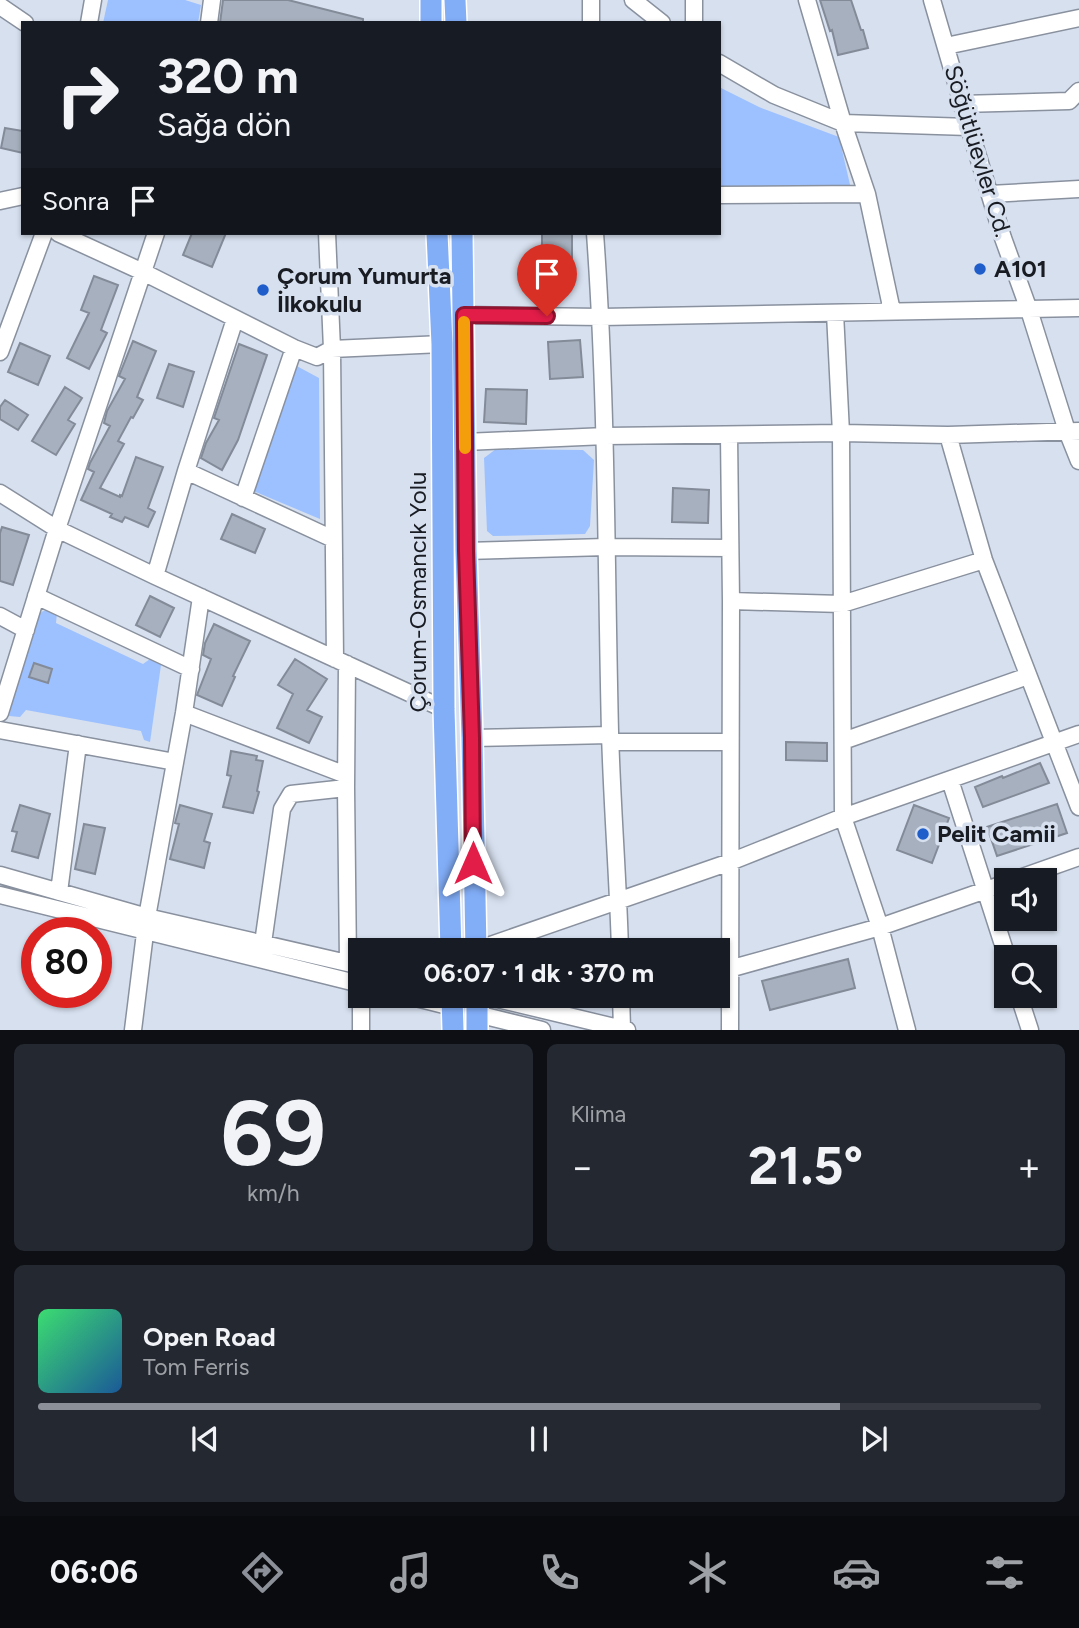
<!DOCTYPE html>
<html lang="tr">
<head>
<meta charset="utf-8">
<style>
	:root { --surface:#171b24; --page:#242831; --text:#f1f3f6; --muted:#9ea1a6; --line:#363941; --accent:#8c9099 }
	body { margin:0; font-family:Figtree,sans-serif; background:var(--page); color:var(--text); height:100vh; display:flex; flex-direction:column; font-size:26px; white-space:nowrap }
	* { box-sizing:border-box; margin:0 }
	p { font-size:23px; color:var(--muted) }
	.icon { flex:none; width:38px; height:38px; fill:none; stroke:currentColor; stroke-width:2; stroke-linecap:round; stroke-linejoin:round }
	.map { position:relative; height:1030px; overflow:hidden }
	.side { display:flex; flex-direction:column; gap:14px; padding:14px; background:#0d0f14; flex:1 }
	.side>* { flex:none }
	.guide { position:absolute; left:21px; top:21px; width:700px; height:214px; border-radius:0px; box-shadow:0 2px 5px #0004; background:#171b24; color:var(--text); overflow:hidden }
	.fabs { position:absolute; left:994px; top:868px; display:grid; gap:14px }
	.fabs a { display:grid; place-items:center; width:63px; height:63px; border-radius:0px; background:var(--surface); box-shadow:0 2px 5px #0004; font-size:35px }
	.speed { position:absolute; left:21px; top:917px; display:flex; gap:14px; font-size:35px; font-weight:700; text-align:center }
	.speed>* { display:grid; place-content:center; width:91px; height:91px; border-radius:50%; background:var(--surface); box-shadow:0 2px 5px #0004; line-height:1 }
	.speed .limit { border:10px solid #d22; background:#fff; color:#111 }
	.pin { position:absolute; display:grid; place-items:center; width:60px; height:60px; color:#fff; margin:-72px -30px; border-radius:50% 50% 50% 0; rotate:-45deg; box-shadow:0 0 7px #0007 }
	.pin .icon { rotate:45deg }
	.me { position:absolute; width:77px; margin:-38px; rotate:0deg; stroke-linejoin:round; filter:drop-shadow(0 0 5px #0008) }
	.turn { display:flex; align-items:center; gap:24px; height:147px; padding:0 21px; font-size:32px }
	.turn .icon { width:91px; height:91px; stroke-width:2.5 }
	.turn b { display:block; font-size:49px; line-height:60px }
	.then { display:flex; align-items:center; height:66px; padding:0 21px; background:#0003; gap:14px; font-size:26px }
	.big { font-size:52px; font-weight:700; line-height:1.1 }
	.side .tile { flex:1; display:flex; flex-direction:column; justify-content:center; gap:10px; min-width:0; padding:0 24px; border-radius:10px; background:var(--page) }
	.side .dial { align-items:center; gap:0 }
	.dial b { font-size:91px; line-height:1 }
	.song { display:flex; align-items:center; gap:21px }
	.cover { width:84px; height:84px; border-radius:10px; background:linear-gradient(135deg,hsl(140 70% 55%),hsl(210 70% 35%)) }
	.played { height:7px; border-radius:4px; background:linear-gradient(90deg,var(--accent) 80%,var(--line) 80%) }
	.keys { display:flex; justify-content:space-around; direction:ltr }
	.heat { display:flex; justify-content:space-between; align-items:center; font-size:38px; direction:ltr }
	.side .tiles { flex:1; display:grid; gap:14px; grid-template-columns:1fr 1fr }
	.tile:last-child { grid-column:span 2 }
	.trip { position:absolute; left:348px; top:938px; width:382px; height:70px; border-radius:0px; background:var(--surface); box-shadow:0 2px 5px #0004; font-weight:700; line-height:70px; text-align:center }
	.tabs { display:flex; height:112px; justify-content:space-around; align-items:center; background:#090b0e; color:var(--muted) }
	.tabs .icon { width:49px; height:49px }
	.tabs .on { color:var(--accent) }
	.tabs b { font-size:32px; color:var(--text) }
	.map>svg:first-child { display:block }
	.green { fill:#9dc1ff }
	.building { fill:#a7b0be; stroke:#838b99; stroke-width:2 }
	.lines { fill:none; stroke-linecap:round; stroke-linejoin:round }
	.minor-casing { stroke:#89919f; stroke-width:19 }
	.highway-casing { stroke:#fff; stroke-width:24 }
	.minor { stroke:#fff; stroke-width:16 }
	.highway { stroke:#82aef8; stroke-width:21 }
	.route-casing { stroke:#92132f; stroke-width:18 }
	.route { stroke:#e11d48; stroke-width:12 }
	.slow { stroke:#f59e0b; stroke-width:12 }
	.poi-dot { fill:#1f5eca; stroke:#d7e0ef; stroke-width:2.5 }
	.labels { text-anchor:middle; stroke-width:7; stroke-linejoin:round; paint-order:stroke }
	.street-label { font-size:24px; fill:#191c22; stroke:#d7e0ef }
	.poi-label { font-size:24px; font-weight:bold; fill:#191c22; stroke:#d7e0ef; text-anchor:start }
</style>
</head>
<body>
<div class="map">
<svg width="1079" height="1030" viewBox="0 0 1079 1030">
	<rect width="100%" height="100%" fill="#d7e0ef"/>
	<!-- green -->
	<path class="green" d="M108,0H185L201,5L198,23H103Z
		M719,87L759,107L839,137L851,189L719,191Z
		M293,364L319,378L320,519L251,490Z
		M496,449L583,450L594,460L590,526L585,534L493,536L487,531L484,458Z
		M48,609L57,613L56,623L143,664L150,659L161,665L150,742L144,740L141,731L26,710L20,717L9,716L35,615Z"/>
	<!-- building -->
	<path class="building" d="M223,0H288L363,19V23H220Z
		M820,0H851L861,30H863L868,48L838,55L832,30L830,31Z
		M5,128L23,131V153L1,148Z
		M192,233H226L212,267L183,255Z
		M542,233H572V258L542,257Z
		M94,276L118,285L101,330L107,333L89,369L67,358L89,313L81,310Z
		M580,340L583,377L550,379L548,342Z
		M133,341L156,351L137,397L143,400L133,418L131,417L118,441L124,444L100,488L120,497V495L122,496L136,457L163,467L148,508L155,512L148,527L125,517L122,522L110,517L112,514L81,500L94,472L88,469L90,463L110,426L104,423L107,411L125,379L119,376Z
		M20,343L50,356L38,385L8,372Z
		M239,344L267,355L238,440L222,470L201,458L206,443L219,420L214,418Z
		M169,364L194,372L183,407L157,398Z
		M65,387L82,398L68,420L75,424L56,455L32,441Z
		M486,389L527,390L526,424L484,422Z
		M5,400L28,415L18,430L0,419V407Z
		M673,488L709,490L708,523L672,522Z
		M232,514L265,529L255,553L221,539Z
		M2,527L29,535L13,585L0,581V533Z
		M150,596L174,608L160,637L136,625Z
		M214,624L250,641L233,676L235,677L222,706L197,695L211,659L203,655L205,643Z
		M295,659L327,679L307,710L322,717L309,743L277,728L293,694L278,685Z
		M34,663L52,669L48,683L29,677Z
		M786,742L827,743V761L786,760Z
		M231,751L257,756L256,760L263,761L257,791L259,792L253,813L223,807L231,776L227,775Z
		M1040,763L1049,783L983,807L975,787L1002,776L1003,778Z
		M1057,804L1067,833L997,856L987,827Z
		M20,805L50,814L38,858L12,851L17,832L12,831Z
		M180,805L212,814L204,841L210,843L204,868L170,859L179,824L175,823Z
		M914,805L949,818L932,863L897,850Z
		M84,824L105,828L95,874L75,869Z
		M848,959L855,988L770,1010L762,981Z"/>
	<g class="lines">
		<defs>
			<path id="minor" d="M591,0V23
				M633,0L662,23
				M807,0L843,123L867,194L892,311
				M932,0L969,127L1003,238L1029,310L1067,431L1079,461
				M0,6L25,23
				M89,23L93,0
				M209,23L212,0
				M694,23V0
				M946,46L1079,18
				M719,63L774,95L843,123L969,127
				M960,104L1069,101L1079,91
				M990,194L1079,189
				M719,195L867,194
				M0,201L23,196
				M58,233L143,272L294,348L317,357L332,349L442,344
				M327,233L332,349L335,659
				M595,233C607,399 606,566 610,732C612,805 618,878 620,950
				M835,313L841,433L843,817L880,927L907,1030
				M464,315L601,317L1079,308
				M0,352L44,233
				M729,435L731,601L730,1030
				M948,435L984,560L1079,807
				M465,442L606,436L841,433L948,435L1079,431
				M186,471L333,539
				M0,493L57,529L155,576L444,709
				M243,498L294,348
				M466,551L606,547L730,548
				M155,576L186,471L235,319
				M36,596L191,669
				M731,601L842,604L984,560
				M0,616L26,630
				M347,664L346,788L348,963
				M0,713L57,529L156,233
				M184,713L346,775
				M0,730L175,762
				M472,738L610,735
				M843,741L1028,676
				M610,742H730
				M950,780L1007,957
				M0,875L147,917L360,966
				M1014,880L1079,857
				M59,892L78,744
				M0,895L360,984
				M263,943L282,809L291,794L346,788
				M476,950L730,862L843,817L1079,734
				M729,969L880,927L1006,883
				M408,996L452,1007
				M485,996L627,1030
				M621,996L622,1028
				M1019,996L1030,1030
				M477,1014L542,1030
				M133,1030L147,917L184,713L201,597
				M361,1030V996"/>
			<path id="highway" d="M431,0V23
				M455,0L456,23
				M437,233L442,344L444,709L451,950
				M462,233L466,551L472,738L476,950
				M452,996L453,1030
				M477,1030V996"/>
		</defs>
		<!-- minor casing -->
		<use href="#minor" class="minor-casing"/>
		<!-- highway casing -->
		<use href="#highway" class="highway-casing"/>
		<!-- minor -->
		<use href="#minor" class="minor"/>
		<!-- highway -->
		<use href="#highway" class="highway"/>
	</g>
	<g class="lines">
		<defs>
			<path id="route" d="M473,863L472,738L466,551L464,315L547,316"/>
		</defs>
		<!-- route casing -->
		<use href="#route" class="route-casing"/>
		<!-- route -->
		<use href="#route" class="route"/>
		<!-- slow -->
		<path class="slow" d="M464,322L465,448"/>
	</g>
	<!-- markers -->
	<g class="poi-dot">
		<circle cx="980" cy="269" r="7"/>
		<circle cx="263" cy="290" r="7"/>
		<circle cx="923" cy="834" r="7"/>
	</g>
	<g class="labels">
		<!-- street labels -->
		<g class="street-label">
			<text transform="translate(978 151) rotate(73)" y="8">Söğütlüevler Cd.</text>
			<text transform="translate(418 592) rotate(-90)" y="8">Çorum-Osmancık Yolu</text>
		</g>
		<!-- poi labels -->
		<g class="poi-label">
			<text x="994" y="277">A101</text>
			<text x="277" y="284">Çorum Yumurta<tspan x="277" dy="28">İlkokulu</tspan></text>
			<text x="937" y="842">Pelit Camii</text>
		</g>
	</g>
</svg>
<div class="fabs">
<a><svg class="icon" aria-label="sound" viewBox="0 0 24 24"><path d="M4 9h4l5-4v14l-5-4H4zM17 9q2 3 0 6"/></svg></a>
<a><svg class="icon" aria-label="search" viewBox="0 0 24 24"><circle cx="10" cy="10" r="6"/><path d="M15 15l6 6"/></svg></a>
</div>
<div class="speed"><div class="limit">80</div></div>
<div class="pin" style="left:547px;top:316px;background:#d93025"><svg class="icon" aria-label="arrive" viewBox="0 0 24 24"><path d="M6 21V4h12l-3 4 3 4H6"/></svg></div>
<svg class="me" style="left:473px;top:863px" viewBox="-20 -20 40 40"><path d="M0-17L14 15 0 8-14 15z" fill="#e11d48" stroke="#fff" stroke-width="4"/></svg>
<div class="trip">06:07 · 1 dk · 370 m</div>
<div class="guide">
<div class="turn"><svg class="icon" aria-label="right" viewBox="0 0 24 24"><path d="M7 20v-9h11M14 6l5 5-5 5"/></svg><div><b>320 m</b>Sağa dön</div></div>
<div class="then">Sonra<svg class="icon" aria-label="arrive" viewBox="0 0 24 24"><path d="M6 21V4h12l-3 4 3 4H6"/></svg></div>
</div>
</div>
<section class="side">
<div class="tiles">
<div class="tile dial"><b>69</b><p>km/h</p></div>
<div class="tile"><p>Klima</p>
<div class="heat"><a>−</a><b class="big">21.5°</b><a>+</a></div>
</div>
<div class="tile">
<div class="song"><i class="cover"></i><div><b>Open Road</b><p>Tom Ferris</p></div></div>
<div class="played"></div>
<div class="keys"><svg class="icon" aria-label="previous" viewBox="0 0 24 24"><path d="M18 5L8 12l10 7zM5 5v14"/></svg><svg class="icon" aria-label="pause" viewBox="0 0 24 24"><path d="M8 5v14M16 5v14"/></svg><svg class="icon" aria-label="next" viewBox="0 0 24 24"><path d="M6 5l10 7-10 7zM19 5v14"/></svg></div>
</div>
</div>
</section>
<nav class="tabs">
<b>06:06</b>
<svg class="icon on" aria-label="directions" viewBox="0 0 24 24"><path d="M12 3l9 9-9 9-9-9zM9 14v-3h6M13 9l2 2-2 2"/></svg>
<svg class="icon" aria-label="music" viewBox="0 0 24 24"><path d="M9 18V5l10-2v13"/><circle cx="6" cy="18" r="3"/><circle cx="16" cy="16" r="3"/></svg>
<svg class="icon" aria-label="phone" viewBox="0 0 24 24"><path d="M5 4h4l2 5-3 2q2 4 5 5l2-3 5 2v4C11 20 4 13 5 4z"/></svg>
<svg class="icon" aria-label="climate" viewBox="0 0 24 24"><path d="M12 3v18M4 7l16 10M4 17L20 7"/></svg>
<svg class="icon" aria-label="car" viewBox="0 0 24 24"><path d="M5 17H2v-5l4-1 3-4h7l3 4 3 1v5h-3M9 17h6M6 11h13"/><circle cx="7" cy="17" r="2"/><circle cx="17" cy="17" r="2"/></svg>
<svg class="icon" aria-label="filters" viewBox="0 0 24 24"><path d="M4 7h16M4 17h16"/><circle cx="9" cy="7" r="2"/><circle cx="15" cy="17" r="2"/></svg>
</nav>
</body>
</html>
